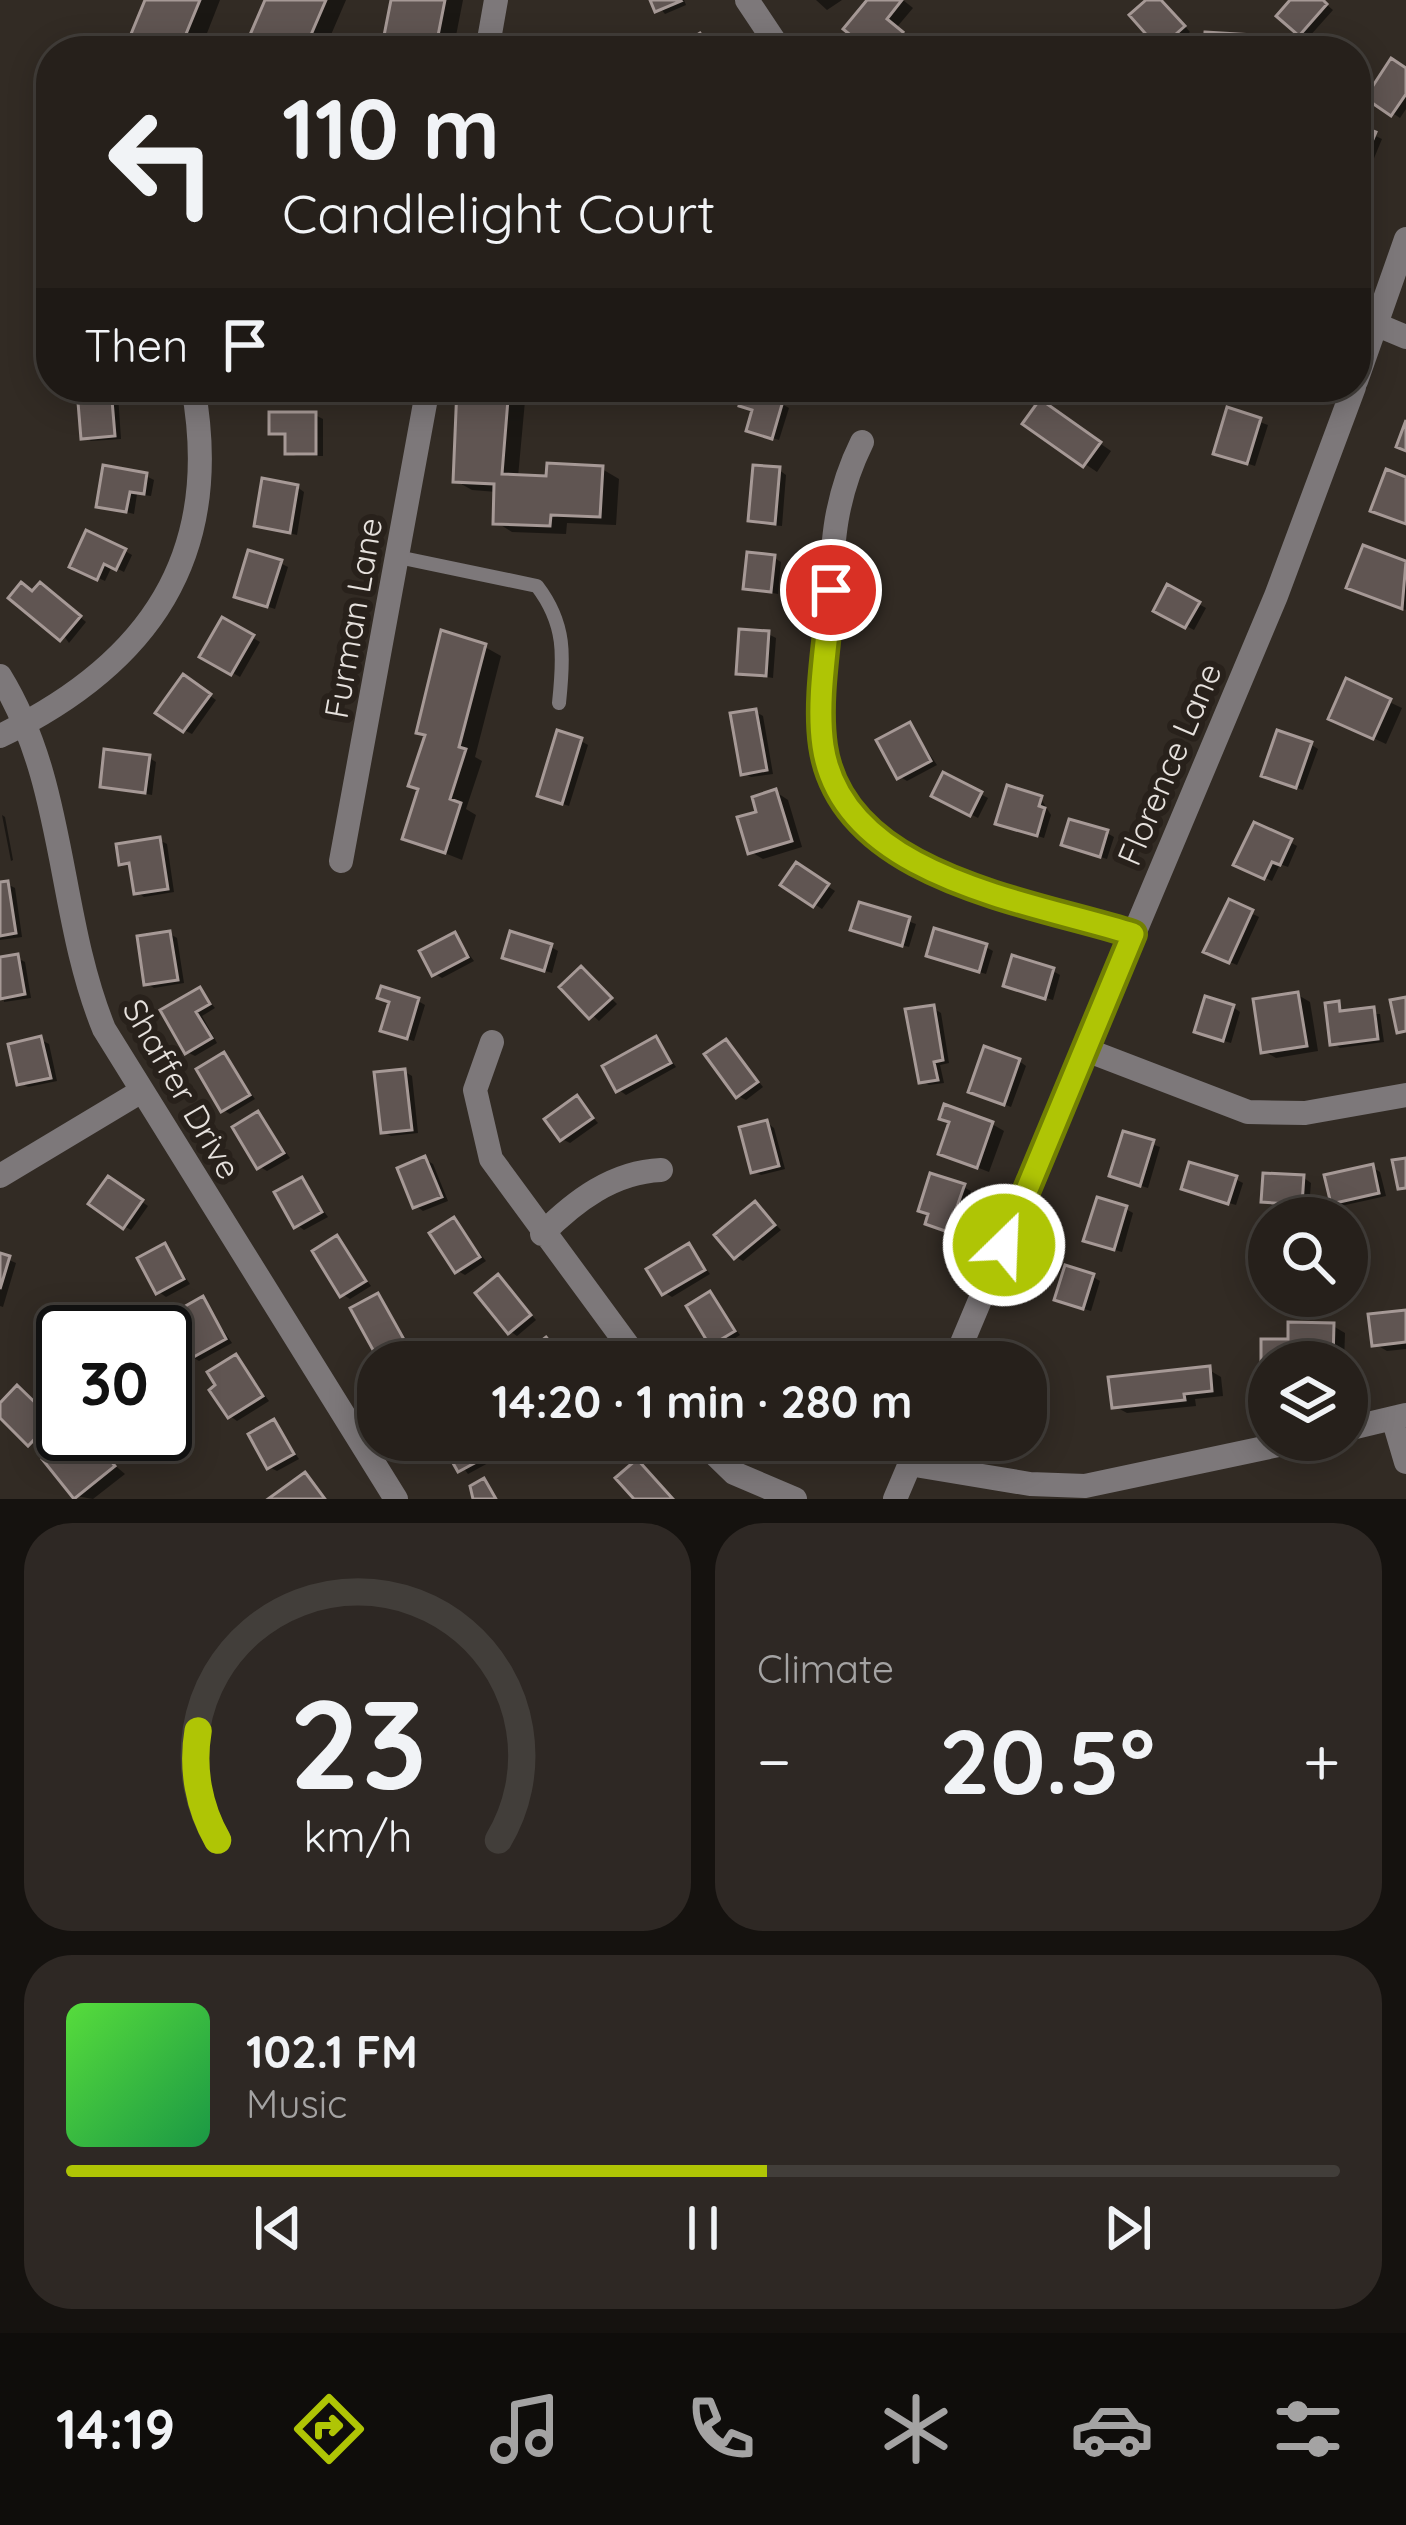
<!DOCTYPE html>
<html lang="en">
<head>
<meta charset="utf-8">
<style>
	:root { --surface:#26201b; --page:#2e2824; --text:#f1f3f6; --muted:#a4a3a3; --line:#423e3a; --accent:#afc505 }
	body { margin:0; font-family:Quicksand,sans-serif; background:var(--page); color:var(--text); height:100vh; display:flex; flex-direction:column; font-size:45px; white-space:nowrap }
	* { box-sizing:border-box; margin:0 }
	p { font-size:39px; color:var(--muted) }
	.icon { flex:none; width:66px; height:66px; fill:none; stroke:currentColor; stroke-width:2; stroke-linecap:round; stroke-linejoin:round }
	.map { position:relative; height:1499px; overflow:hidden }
	.sheet { display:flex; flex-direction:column; gap:24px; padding:24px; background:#15120f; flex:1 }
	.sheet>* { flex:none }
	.guide { position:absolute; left:36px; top:36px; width:1335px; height:366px; border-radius:48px; box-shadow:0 6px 30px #0003,0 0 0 3px var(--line); background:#26201b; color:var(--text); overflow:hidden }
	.fabs { position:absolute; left:1248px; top:1197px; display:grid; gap:24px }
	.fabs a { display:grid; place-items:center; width:120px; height:120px; border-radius:50%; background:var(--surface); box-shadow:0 6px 30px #0003,0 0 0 3px var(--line); font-size:60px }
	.speed { position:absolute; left:36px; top:1305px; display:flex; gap:24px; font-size:60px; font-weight:700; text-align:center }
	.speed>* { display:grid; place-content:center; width:156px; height:156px; border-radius:50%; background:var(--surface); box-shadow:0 6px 30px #0003,0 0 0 3px var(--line); line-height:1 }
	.speed .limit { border:6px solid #111; border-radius:18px; background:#fff; color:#111 }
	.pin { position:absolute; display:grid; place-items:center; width:102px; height:102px; color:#fff; margin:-51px; border:6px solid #fff; border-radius:50%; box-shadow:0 3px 12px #0007 }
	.me { position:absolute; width:132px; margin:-66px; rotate:24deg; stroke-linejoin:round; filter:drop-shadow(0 0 9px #0008) }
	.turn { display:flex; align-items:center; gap:42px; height:252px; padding:0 48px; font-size:54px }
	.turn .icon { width:156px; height:156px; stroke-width:2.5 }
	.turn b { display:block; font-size:84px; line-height:102px }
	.then { display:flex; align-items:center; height:114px; padding:0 48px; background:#0003; gap:24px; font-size:45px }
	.big { font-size:90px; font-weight:700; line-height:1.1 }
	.sheet .tile { flex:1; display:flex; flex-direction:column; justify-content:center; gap:18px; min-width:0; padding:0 42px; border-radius:48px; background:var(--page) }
	.sheet .dial { align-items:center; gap:0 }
	.dial svg { height:312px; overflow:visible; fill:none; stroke:var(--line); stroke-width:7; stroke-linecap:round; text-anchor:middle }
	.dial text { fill:var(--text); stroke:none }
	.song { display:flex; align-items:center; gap:36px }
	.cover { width:144px; height:144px; border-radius:18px; background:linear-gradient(135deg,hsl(110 70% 55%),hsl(140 70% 35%)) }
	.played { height:12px; border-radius:6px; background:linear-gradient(90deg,var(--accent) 55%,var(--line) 55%) }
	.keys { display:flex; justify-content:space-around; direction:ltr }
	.heat { display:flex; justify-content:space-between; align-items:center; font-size:66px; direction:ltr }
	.sheet .tiles { flex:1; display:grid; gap:24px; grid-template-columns:1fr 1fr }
	.tile:last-child { grid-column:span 2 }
	.trip { position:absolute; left:357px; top:1341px; width:690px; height:120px; border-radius:48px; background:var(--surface); box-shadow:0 6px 30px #0003,0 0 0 3px var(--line); font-weight:700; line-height:120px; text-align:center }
	.dock { display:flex; height:192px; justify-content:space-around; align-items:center; background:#0f0d0b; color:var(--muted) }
	.dock .icon { width:84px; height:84px }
	.dock .current { color:var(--accent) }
	.dock b { font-size:54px; color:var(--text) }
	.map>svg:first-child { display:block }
	.shadow { fill:#0007 }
	.building { fill:#605552; stroke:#a69996; stroke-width:3 }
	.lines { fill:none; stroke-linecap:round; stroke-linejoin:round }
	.service { stroke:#7d787a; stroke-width:14 }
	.minor { stroke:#7d787a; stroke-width:24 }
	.route-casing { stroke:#728003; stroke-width:30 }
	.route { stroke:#afc505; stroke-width:21 }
	.labels { text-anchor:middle; stroke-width:12; stroke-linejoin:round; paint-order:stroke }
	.street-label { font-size:33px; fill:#e6e1dd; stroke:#28211b }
</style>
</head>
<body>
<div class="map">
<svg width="1406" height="1499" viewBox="0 0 1406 1499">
	<rect width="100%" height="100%" fill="#322b24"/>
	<!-- shadow -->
	<path class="shadow" d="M149,0H220L200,51H128Z
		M268,0H346L324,51H247Z
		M394,0H463L453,51H384Z
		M653,0H684L686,5L665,14Z
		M816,0H842L827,10Z
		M871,0H903L913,8L897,27L913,41L905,51H875Z
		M1150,0H1162L1190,32L1169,51L1161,47Z
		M1294,0H1321L1333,10L1308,38L1301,34Z
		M1252,38L1260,42L1259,51H1207Z
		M1406,71V109L1400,118L1369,97Z
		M1356,127L1382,139L1365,180L1356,176Z
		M1356,203L1364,208L1356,224Z
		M460,387L526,390L518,477L549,479L602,469L619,479L616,525L567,523L566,534L512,532L496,522L497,492L472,490L456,481Z
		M1247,387H1298L1296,399Z
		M110,391L118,395L121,439L91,441L84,437Z
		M782,404L789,408L779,440L757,433Z
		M1052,410L1111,451L1097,472L1026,424Z
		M1229,411L1268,425L1255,466L1224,456Z
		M315,415L323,419V456H296L288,452V436L272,432Z
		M779,470L786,475L782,526L758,524L751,520Z
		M146,476L154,480L151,496L137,494L134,514L99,505Z
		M297,487L304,492L297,535L257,525Z
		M1365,549L1406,564V610L1362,594Z
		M125,551L132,555L124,572L112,566L105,581L73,566Z
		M774,558L781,562L778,594L746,588Z
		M280,563L288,567L275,609L244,599Z
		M1169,588L1206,608L1194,630L1157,610Z
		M48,590L86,622L69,643L34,594Z
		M223,621L260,642L240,677L203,656Z
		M768,634L776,638L773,678L739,672Z
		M485,647L501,656L475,757L482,761L466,809L476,815L462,860L405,837Z
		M191,682L216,700L192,734L184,730Z
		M1347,682L1402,708L1386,744L1343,724Z
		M756,712L763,716L773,774L751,777L743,773Z
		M910,725L937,765L907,781L899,776Z
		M581,741L588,745L569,806L548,799Z
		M1310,744L1318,749L1303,790L1272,779Z
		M149,758L156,762L152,795L103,785Z
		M945,776L988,798L978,818L935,795Z
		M776,792L788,800L802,847L763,859L751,852L760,814Z
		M1041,799L1051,815L1044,838L1006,826Z
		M2,815L5,817L13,860L11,861Z
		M1107,833L1114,837L1107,859L1072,848Z
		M159,840L167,844L174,892L144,897L137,892L133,867L122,863Z
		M1290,842L1297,846L1288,867L1280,864L1272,881L1245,868Z
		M797,866L835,891L822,909L784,884Z
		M7,884L15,888L22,937L0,940V885Z
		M1230,903L1259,917L1237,965L1214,955Z
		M861,905L916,924L909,947L861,933Z
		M170,934L177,938L184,983L154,988L146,983Z
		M455,936L474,961L442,978L435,974Z
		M551,947L558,951L552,973L513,961Z
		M986,947L993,951L986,974L936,959Z
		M17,958L25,962L31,998L4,1002L0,960Z
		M582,970L617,1004L599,1021L563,988Z
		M1053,971L1060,975L1053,1000L1014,989Z
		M200,991L215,1008L202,1016L217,1043L195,1056L187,1052Z
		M1298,995L1310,1002L1318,1051L1276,1058L1264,1051Z
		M418,1001L425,1005L414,1041L391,1034L392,1002Z
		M1338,1005L1346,1013L1380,1014L1384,1042L1340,1048L1333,1043Z
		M1233,1007L1240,1012L1231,1043L1205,1035Z
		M933,1008L941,1013L949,1063L940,1065L944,1083L929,1085L922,1081Z
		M656,1039L676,1067L626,1095L619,1090Z
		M41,1040L49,1044L57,1081L28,1087L20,1083Z
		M726,1042L763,1087L746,1100L738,1096Z
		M224,1056L255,1099L230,1114L223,1110Z
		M1019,1061L1026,1066L1011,1107L979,1095Z
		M405,1072L412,1076L418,1133L391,1136L383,1132Z
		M577,1099L598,1123L570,1143L562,1139Z
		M259,1114L290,1158L267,1171L260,1167Z
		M767,1123L774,1128L785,1169L761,1175L753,1171Z
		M992,1124L1004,1131L989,1172L941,1153Z
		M1125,1135L1160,1147L1148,1188L1120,1179Z
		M425,1159L433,1164L448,1201L423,1211L416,1206Z
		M1372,1167L1380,1172L1386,1196L1341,1206L1334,1202Z
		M1304,1178L1311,1183L1309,1207L1265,1200Z
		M1235,1179L1243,1183L1236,1205L1192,1192Z
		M302,1181L328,1217L304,1230L297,1225Z
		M116,1184L148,1206L131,1230L124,1226Z
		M963,1187L971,1191L956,1234L936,1227Z
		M755,1204L781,1230L743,1261L736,1257Z
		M1126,1209L1133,1213L1122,1252L1094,1244Z
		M454,1221L486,1261L465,1275L458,1271Z
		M337,1239L371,1286L350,1299L342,1294Z
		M165,1247L190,1284L166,1297L159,1292Z
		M689,1247L710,1274L672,1297L665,1293Z
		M0,1256L16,1263L3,1307L0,1306Z
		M1093,1277L1100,1281L1091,1311L1065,1303Z
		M498,1278L536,1320L517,1336L510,1331Z
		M710,1295L740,1335L720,1348L712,1344Z
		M378,1296L412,1348L388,1361L380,1357Z
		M203,1300L232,1343L199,1361L192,1357Z
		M1406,1313V1349L1387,1351L1375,1344Z
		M1333,1326L1345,1333L1344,1362L1264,1359Z
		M236,1358L269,1401L237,1421L230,1416Z
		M1209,1370L1221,1377L1223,1396L1195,1399L1196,1406L1127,1413L1114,1406Z
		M25,1393L59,1426L38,1448L0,1414V1407Z
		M274,1423L299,1459L277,1471L269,1467Z
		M78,1434L125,1474L93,1499L76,1496Z
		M443,1440H477L490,1462L468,1474Z
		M590,1440H624L629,1447L609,1461Z"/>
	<!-- building -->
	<path class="building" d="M145,0H200L179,51H124Z
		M265,0H326L304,51H243Z
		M391,0H445L435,51H381Z
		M650,0H680L681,1L655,12Z
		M867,0H902L887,19L903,32L888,51H870L843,29Z
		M1146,0H1161L1185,26L1159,49L1129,15Z
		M1290,0H1323L1327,4L1299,36L1276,16Z
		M1205,32L1253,35L1252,51H1204Z
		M700,33L712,51H678L676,48Z
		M919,41L952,51H916Z
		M1391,58L1406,68V94L1391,116L1365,98Z
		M1356,124L1376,132L1357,178H1356Z
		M457,387H509L502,474L546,476L547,463L603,466L600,517L551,515L550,526L493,524L494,484L453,482Z
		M111,388L115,436L81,439L77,390Z
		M744,390L783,401L772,439L746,431L752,410L739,406Z
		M1040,399L1101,442L1083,467L1022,424Z
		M1227,407L1261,418L1247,464L1213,454Z
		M269,412H316V454H285V434H269Z
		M1406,420V451L1396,447Z
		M103,465L147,473L144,494L130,492L126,512L96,507Z
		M753,465L780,467L775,524L748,521Z
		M1386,469L1406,477V524L1370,511Z
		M262,478L298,485L290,533L254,526Z
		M86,530L126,549L116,570L104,564L97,580L69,567Z
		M1363,545L1406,561L1402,609L1346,588Z
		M248,550L282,560L267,607L234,597Z
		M747,552L775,555L771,592L743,589Z
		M21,582L32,591L40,582L81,616L60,641L8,598Z
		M1167,584L1200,602L1185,628L1153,611Z
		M222,617L254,635L231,675L199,657Z
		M739,629L769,631L766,676L736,674Z
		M441,630L486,644L459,747L466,749L450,799L461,803L445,853L402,839L418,789L408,786L425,735L416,733Z
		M183,674L211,694L183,732L155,713Z
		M1346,678L1391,699L1373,739L1328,719Z
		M756,709L767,770L741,775L730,713Z
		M910,722L931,761L897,779L876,740Z
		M557,730L582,738L562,804L537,796Z
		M1277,730L1312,742L1296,788L1261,776Z
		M104,749L150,755L145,793L100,787Z
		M943,772L982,792L970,816L931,796Z
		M1007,785L1042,796L1039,806L1045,808L1037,836L995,824Z
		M776,789L792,841L748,854L737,817L756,812L752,797Z
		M1069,819L1108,830L1100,857L1061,845Z
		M1254,822L1292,839L1280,865L1272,862L1264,879L1233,865Z
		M160,837L168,889L134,894L129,863L119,865L116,844Z
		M796,862L829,884L813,907L780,885Z
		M8,881L16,933L0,936V882Z
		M1229,899L1253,910L1229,963L1203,952Z
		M859,902L910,917L902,946L850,930Z
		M934,928L987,944L979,972L926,956Z
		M170,931L178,980L144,985L137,936Z
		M510,931L552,944L544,971L502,958Z
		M455,932L468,957L432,976L419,951Z
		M18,954L25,994L0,999V957Z
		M1012,955L1054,968L1045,999L1003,986Z
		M581,966L612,998L589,1019L559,987Z
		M381,986L419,998L407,1039L380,1031L389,1002L377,998Z
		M200,987L210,1004L196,1012L212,1038L185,1054L160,1010Z
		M1298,992L1307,1046L1261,1053L1253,999Z
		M1205,996L1234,1005L1223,1041L1194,1032Z
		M1406,997V1031L1397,1033L1390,1000Z
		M1339,1001L1340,1011L1374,1007L1378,1039L1330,1045L1325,1003Z
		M934,1005L943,1060L934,1062L938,1080L919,1083L905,1009Z
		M41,1036L51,1078L17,1085L8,1044Z
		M656,1036L671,1063L616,1092L602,1066Z
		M726,1039L758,1082L736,1098L704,1054Z
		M984,1046L1020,1059L1004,1105L968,1092Z
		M224,1052L250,1095L221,1112L196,1069Z
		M405,1069L412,1130L381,1133L374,1072Z
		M577,1095L593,1118L560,1141L544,1119Z
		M944,1104L993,1122L977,1168L938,1154L949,1122L939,1119Z
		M258,1111L284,1153L257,1169L232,1127Z
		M767,1120L779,1166L751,1173L739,1127Z
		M1123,1131L1154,1140L1140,1186L1109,1176Z
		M425,1156L442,1197L413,1208L397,1168Z
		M1406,1158V1188L1398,1189L1392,1160Z
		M1189,1162L1237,1176L1228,1204L1181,1189Z
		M1373,1164L1379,1193L1331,1204L1324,1175Z
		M930,1173L965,1184L948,1232L925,1224L928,1214L918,1211Z
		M1263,1173L1304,1175L1302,1205L1261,1202Z
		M108,1176L143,1200L123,1229L88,1204Z
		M302,1177L322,1212L294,1228L274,1192Z
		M1097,1197L1127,1206L1114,1250L1083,1241Z
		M755,1201L775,1225L734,1259L714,1235Z
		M454,1217L480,1257L455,1273L429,1233Z
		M337,1235L366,1281L340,1297L312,1251Z
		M165,1243L184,1279L156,1294L137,1258Z
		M689,1243L705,1270L662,1295L646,1269Z
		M0,1253L10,1256L0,1289Z
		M1065,1265L1094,1274L1083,1309L1054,1300Z
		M498,1274L531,1315L508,1334L475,1293Z
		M710,1291L735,1331L710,1346L686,1306Z
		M378,1293L406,1343L378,1359L350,1308Z
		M203,1296L226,1339L190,1359L166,1317Z
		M1406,1310V1342L1372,1346L1368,1314Z
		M1288,1322L1334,1323L1333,1362L1261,1361V1339H1288Z
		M546,1337L565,1362H521L519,1358Z
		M754,1343L766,1362H725Z
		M422,1349L433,1362H408Z
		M236,1354L263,1396L228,1418L209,1390L215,1385L207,1372Z
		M1210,1366L1212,1391L1184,1394L1185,1400L1112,1408L1108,1377Z
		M17,1385L53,1420L28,1446L0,1418V1403Z
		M274,1419L294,1454L267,1469L248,1434Z
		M73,1434H80L93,1449L98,1445L115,1466L74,1499L42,1459Z
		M440,1440H474L484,1458L458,1472Z
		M586,1440H622L623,1442L600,1459Z
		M637,1459L673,1499H634L615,1478Z
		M305,1472L325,1499H268Z
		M484,1478L496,1499H473L470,1486Z"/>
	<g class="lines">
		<!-- service -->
		<path class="service" d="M398,557L537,586C566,624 564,656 559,703"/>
		<!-- minor -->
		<path class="minor" d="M747,0L781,51
			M487,51L496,0
			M1356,316L1406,337
			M1356,381L1406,239
			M862,442C828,511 833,563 828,638C825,679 817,725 827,765C856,877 1037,904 1133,935
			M0,676C67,785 57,914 104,1029L396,1499
			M0,736C149,664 224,556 193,387
			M341,861L428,387
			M492,1042L475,1090L491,1159L640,1362
			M1089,1051L1248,1112L1305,1113L1406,1095
			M0,1176L140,1092
			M542,1234C575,1201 613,1172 661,1170
			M954,1362L1276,596L1354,387
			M1393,1418L1406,1462
			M1347,1429L1406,1415
			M700,1440L734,1473L795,1499
			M909,1464L1030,1484L1085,1486L1302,1440
			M895,1499L920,1440"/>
	</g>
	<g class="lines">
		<defs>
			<path id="route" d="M831,590C828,640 816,697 823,746C842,877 1028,901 1133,934L1004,1245"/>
		</defs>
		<!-- route casing -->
		<use href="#route" class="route-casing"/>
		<!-- route -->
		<use href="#route" class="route"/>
	</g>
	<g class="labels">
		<!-- street labels -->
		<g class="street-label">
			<text transform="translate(353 618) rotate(-80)" y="12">Furman Lane</text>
			<text transform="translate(1169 764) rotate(-67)" y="12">Florence Lane</text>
			<text transform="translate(182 1089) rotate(60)" y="12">Shaffer Drive</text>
		</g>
	</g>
</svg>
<div class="fabs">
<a><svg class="icon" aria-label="search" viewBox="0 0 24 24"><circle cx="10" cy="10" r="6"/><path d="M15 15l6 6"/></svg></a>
<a><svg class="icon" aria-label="layers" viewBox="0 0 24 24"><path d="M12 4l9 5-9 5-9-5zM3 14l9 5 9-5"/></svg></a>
</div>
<div class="speed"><div class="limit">30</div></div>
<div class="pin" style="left:831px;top:590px;background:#d93025"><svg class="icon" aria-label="arrive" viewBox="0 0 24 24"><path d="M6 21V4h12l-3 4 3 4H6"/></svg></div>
<svg class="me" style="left:1004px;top:1245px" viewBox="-20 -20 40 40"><circle r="17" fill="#afc505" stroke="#fff" stroke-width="3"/><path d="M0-11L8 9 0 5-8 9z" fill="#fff"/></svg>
<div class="trip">14:20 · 1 min · 280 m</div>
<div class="guide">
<div class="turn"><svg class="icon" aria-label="left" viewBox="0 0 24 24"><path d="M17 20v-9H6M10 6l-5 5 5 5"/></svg><div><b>110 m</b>Candlelight Court</div></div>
<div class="then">Then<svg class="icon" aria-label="arrive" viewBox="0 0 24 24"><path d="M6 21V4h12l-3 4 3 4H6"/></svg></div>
</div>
</div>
<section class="sheet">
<div class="tiles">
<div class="tile dial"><svg viewBox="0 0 100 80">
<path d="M14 69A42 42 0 1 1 86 69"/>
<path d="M14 69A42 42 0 0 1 9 41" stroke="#afc505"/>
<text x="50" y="56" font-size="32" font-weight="700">23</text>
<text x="50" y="72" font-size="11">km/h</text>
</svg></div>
<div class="tile"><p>Climate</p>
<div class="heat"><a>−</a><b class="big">20.5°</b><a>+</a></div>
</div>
<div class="tile">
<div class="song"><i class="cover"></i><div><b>102.1 FM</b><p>Music</p></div></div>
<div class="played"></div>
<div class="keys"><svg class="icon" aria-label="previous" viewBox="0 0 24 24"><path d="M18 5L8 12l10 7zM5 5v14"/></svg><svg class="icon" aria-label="pause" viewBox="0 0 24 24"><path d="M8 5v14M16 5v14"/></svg><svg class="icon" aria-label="next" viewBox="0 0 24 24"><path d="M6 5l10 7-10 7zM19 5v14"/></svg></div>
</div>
</div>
</section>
<nav class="dock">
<b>14:19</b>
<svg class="icon current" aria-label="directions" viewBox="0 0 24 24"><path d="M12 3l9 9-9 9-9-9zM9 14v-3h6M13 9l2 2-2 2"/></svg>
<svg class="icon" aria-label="music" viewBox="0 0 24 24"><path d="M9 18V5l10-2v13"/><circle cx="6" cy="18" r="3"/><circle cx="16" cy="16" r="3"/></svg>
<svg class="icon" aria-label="phone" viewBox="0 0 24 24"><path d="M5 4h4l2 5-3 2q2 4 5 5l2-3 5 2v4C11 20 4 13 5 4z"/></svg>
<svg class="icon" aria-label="climate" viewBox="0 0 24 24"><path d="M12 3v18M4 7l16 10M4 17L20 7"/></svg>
<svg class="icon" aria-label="car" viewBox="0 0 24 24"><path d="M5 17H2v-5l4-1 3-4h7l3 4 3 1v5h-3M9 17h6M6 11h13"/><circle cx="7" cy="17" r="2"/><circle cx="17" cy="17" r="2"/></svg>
<svg class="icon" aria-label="filters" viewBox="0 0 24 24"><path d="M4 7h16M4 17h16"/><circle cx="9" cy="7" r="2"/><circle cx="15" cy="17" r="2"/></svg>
</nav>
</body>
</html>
